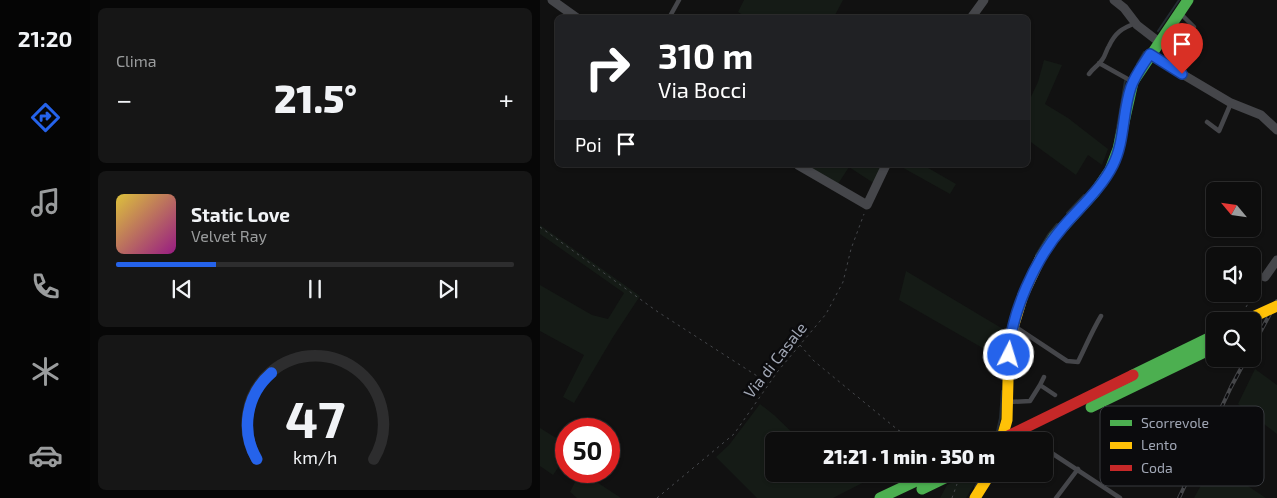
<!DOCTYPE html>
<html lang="it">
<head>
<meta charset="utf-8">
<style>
	:root { --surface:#0d0d0d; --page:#161616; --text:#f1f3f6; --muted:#9a9c9d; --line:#2d2d2e; --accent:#2563eb }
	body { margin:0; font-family:"Exo 2",sans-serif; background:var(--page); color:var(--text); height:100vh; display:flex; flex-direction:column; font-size:19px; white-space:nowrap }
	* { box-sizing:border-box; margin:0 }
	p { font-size:16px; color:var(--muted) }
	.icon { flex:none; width:28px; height:28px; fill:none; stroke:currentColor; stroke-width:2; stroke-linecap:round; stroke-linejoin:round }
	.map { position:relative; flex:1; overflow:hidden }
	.details { display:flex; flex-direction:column; gap:8px; padding:8px; background:#070707; width:450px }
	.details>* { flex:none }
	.guide { position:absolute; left:15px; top:15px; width:475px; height:152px; border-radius:8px; box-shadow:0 1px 4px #0004,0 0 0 1px var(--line); background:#202124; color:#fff; overflow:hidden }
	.needle { width:32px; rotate:299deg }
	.buttons { position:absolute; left:666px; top:182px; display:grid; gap:10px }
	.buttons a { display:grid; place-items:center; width:55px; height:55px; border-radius:8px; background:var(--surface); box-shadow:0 1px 4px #0004,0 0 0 1px var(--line); font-size:25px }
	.speed { position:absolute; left:15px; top:418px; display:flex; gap:10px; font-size:25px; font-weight:700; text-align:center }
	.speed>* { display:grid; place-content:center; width:65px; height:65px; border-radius:50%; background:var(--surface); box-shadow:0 1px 4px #0004,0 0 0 1px var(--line); line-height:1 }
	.speed .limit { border:8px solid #d22; background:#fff; color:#111 }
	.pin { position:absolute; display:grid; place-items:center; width:42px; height:42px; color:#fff; margin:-51px -21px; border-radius:50% 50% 50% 0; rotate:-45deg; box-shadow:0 0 5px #0007 }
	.pin .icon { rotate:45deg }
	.me { position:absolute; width:55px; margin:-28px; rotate:5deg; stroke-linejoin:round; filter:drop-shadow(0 0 4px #0008) }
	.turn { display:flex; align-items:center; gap:18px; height:105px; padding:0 20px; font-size:22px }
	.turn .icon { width:65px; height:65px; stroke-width:2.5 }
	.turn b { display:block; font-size:35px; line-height:42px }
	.then { display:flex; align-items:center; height:48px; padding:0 20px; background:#0003; gap:10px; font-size:19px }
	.big { font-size:38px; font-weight:800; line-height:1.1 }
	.details .card { flex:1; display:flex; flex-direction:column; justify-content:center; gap:8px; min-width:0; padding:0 18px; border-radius:8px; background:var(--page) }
	.details .dial { align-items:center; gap:0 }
	.dial svg { height:130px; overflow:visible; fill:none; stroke:var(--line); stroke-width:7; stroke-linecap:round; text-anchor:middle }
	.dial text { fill:var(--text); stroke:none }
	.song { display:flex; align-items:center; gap:15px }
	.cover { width:60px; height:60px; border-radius:8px; background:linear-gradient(135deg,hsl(50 70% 55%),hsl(310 70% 35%)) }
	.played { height:5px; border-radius:2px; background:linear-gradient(90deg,var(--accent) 25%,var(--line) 25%) }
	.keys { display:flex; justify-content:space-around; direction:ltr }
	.heat { display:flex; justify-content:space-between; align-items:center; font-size:28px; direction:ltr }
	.trip { position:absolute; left:225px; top:432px; width:288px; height:50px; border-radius:8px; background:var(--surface); box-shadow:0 1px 4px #0004,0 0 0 1px var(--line); font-weight:800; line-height:50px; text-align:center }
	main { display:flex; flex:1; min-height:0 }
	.tab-bar { display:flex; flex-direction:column; width:90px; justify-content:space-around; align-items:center; background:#050505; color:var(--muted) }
	.tab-bar .icon { width:35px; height:35px }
	.tab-bar .active { color:var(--accent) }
	.tab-bar b { font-size:22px; color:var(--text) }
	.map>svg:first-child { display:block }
	.green { fill:#151b16 }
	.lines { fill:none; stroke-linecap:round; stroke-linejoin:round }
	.stream { stroke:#242c33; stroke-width:2 }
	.path { stroke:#46484c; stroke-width:1; stroke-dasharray:2.5 4; stroke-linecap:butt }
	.lane { stroke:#45464a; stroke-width:4.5 }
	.street { stroke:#45464a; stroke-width:9 }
	.fast { stroke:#4caf50; stroke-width:11 }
	.slow { stroke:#ffc107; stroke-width:11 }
	.rail-casing { stroke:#454649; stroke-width:4 }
	.rail { stroke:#0b0b0d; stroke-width:2; stroke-dasharray:5.5; stroke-linecap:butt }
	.fast-bridge { stroke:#4caf50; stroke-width:11 }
	.slow-bridge { stroke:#ffc107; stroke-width:11 }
	.jam-bridge { stroke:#c62828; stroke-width:11 }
	.route-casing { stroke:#184099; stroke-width:12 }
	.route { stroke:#2563eb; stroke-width:9 }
	.labels { text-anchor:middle; stroke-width:5; stroke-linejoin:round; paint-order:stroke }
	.street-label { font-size:16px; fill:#a0a6b4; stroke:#0b0b0d }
	.key { fill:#0b0b0d; stroke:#383a3f; stroke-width:1 }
	.key-label { font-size:14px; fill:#a0a6b4 }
</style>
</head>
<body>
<main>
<nav class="tab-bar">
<b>21:20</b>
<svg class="icon active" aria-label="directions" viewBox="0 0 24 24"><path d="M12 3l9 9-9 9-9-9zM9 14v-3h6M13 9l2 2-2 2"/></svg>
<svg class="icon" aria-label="music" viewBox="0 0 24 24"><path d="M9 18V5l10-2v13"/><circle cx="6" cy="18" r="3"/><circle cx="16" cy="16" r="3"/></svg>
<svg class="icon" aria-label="phone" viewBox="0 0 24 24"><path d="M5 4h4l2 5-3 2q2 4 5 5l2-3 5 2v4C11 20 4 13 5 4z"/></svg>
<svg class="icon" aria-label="climate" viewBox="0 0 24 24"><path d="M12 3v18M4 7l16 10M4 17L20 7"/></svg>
<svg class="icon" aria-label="car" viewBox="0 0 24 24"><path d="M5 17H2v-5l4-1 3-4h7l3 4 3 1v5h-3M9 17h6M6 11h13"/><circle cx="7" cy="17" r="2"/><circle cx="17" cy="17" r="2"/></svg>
</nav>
<section class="details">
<div class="card"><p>Clima</p>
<div class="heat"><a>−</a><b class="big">21.5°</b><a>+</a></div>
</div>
<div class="card">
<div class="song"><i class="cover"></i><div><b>Static Love</b><p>Velvet Ray</p></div></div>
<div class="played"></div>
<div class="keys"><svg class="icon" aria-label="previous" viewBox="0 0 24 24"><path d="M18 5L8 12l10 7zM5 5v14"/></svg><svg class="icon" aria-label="pause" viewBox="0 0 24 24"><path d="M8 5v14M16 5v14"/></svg><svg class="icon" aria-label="next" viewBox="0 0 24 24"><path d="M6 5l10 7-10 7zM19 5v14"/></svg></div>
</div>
<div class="card dial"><svg viewBox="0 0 100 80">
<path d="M14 69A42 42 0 1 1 86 69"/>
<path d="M14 69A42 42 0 0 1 23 16" stroke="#2563eb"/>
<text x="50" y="56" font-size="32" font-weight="700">47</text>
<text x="50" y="72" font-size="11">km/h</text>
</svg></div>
</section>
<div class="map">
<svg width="737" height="498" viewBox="0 0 737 498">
	<rect width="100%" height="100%" fill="#111"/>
	<!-- green -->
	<path class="green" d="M204,0H303L294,17L208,18L198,12Z
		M504,60L522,65L505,104L528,118L568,149L562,165L548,155L536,175L488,140V103L498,82Z
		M266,165H343L335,184L309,167L298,184Z
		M358,165H383L416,184L410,194Z
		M0,225L100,296L73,337L34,403L23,397L44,355L0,331V285L52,315L68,319L84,293L0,234Z
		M366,271L463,329L460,358L359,300Z
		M715,369L737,385V434L698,404Z
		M220,404L234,415L261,441H234V474H293L302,482L317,474H340L293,498H217L176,457L189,445Z
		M0,428L26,444V453L23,459L26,462V471H40L81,498H37L30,492L36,480L19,466L13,475L0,466Z
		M673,463L726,498H654Z
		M430,474H441L426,498H400L407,485Z"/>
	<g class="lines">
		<!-- stream -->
		<path class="stream" d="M618,31L639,0
			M597,64L604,52
			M575,140L585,81
			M527,213L544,195
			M496,255L508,235L517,224
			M456,436L460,418L462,391
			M435,487L442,474"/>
		<!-- path -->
		<path class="path" d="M0,227L118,312L228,383
			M706,307L721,283
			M260,345L274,361L358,430L371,437L390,441
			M117,498L194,434L238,371L286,314L303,282L311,249L324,214
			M412,498L417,484"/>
		<!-- lane -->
		<path class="lane" d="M640,13L654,27L653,32L645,47
			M129,18L139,0
			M559,63L593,82
			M549,74C553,68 558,66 562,60C566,55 566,50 569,46C575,33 582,28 596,23
			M667,122L679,131L691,103
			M108,165H110
			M474,326L527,361L538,362C546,346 552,331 561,316
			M500,385L504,377
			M469,402L490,401L500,385L515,395
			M482,433L494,441
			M504,448L580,498
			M516,498L538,469"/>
		<!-- street -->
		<path class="street" d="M12,0L37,18
			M574,0L584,8L597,25L619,42
			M431,18L444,0
			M610,55L691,103L721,115L737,130
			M258,165L327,205L346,165
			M725,277L737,260"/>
		<!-- fast -->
		<path class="fast" d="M500,259L514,237L555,192L570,170L578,149L593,82L648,0
			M382,489L413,474
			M340,498L391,474"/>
		<!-- slow -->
		<path class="slow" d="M461,441L467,420L469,341L483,295L500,259
			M435,498L450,474"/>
		<defs>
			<path id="rail" d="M712,347L737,301
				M639,498L691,387L706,359"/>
		</defs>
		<!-- rail casing -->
		<use href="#rail" class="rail-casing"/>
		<!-- rail -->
		<use href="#rail" class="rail"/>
		<!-- fast-bridge -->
		<path class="fast-bridge" d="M593,375L675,335
			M551,407L675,347"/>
		<!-- slow-bridge -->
		<path class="slow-bridge" d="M704,321L737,306"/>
		<!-- jam-bridge -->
		<path class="jam-bridge" d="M458,441L593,375"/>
	</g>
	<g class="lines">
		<defs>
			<path id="route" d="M469,355C470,314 496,258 523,227C540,207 561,189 573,165C585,141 582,113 591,87C595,75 603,65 610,54L642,74"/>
		</defs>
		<!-- route casing -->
		<use href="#route" class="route-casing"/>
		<!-- route -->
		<use href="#route" class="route"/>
	</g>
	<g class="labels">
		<!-- street labels -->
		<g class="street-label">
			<text transform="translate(235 360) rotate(-52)" y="6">Via di Casale</text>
		</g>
	</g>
	<!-- legend -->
	<rect x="560" y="406" width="164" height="80" rx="8" class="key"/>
	<rect x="570" y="420" width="22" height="6" fill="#4caf50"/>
	<rect x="570" y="442" width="22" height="7" fill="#ffc107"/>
	<rect x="570" y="465" width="22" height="6" fill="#c62828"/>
	<g class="key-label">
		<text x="601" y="428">Scorrevole</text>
		<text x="601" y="450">Lento</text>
		<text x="601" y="473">Coda</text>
	</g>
</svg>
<div class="buttons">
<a><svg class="needle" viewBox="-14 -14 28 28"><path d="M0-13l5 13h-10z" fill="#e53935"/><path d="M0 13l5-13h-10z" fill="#9a9c9d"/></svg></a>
<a><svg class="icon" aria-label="sound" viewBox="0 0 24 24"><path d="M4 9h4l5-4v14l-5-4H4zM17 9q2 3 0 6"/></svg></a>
<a><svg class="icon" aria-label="search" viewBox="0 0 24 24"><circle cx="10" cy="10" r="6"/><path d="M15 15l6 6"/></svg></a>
</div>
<div class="speed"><div class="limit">50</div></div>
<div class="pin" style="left:642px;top:74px;background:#d93025"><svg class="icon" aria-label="arrive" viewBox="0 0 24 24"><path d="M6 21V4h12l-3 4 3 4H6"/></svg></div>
<svg class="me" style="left:469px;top:355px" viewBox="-20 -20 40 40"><circle r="17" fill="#2563eb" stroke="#fff" stroke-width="3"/><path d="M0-11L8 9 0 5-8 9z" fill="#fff"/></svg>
<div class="trip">21:21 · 1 min · 350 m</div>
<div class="guide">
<div class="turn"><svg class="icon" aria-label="right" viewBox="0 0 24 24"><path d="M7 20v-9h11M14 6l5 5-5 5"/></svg><div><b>310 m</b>Via Bocci</div></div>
<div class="then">Poi<svg class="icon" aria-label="arrive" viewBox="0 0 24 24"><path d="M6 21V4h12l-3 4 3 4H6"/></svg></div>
</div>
</div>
</main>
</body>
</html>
